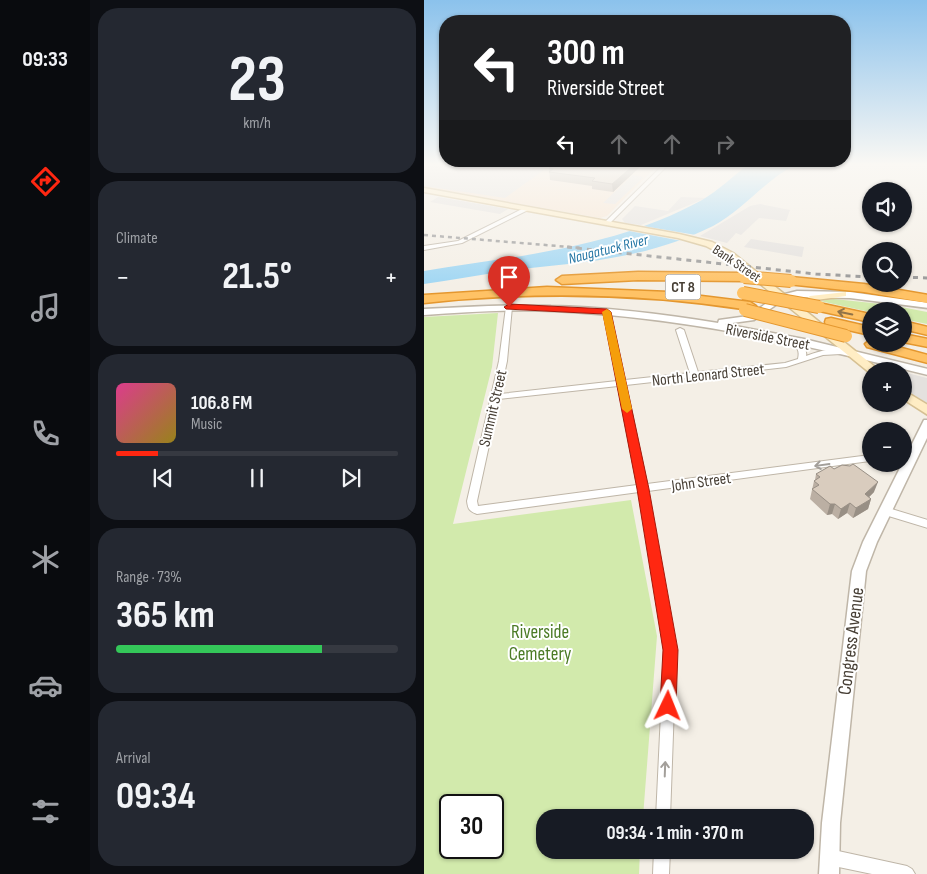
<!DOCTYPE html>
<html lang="en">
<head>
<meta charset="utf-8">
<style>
	:root { --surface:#171b24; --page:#242831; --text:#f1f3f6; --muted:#9ea1a6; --line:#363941; --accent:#ff2711 }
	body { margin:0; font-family:"Sofia Sans Condensed",sans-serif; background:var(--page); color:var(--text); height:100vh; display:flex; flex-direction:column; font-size:19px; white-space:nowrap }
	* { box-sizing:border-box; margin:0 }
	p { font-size:16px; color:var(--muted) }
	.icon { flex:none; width:28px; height:28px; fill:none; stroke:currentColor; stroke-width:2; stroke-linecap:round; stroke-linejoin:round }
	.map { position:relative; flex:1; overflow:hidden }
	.side { display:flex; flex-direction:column; gap:8px; padding:8px; background:#0d0f14; width:334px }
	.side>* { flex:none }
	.guide { position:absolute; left:15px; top:15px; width:412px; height:152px; border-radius:20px; box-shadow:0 1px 4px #0004; background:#202124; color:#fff; overflow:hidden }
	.buttons { position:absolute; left:438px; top:182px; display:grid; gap:10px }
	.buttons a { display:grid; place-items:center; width:50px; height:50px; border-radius:50%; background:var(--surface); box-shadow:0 1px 4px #0004; font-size:25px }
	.speed { position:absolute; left:15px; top:794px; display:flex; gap:10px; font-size:25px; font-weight:700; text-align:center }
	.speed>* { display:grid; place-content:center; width:65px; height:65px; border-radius:50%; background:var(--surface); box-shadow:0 1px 4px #0004; line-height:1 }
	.speed .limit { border:2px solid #111; border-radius:8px; background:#fff; color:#111 }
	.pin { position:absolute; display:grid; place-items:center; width:42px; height:42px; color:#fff; margin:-51px -21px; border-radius:50% 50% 50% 0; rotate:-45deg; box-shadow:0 0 5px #0007 }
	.pin .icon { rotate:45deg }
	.me { position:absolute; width:55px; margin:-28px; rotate:2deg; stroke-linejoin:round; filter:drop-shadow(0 0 4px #0008) }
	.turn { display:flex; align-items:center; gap:18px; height:105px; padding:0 25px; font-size:22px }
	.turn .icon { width:65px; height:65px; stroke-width:2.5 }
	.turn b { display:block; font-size:35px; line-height:42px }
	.lanes { display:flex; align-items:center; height:48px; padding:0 25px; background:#0003; justify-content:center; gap:25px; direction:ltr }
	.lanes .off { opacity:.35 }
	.big { font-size:38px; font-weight:700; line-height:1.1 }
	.side .card { flex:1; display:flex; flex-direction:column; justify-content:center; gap:8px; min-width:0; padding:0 18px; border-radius:20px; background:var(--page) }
	.side .dial { align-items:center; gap:0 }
	.dial b { font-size:65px; line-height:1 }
	.song { display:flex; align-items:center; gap:15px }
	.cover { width:60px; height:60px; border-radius:8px; background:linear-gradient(135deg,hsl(330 70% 55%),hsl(50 70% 35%)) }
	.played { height:5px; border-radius:2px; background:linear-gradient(90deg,var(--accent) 15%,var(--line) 15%) }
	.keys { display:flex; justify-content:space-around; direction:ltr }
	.heat { display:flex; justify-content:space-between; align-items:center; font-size:28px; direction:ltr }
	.charge { height:8px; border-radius:4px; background:linear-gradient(90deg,#34c759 73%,var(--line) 0) }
	.trip { position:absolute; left:112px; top:809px; width:278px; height:50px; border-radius:20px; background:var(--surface); box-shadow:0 1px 4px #0004; font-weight:700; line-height:50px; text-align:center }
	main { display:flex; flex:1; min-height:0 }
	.dock { display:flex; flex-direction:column; width:90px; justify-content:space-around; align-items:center; background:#090b0e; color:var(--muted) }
	.dock .icon { width:35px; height:35px }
	.dock .active { color:var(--accent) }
	.dock b { font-size:22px; color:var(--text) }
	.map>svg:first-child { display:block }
	.commercial { fill:#f7e4d0 }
	.green { fill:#d2eaac; fill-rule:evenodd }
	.parking { fill:#e4e1de }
	.water { fill:#9fd6f3 }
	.pier { fill:#f4efe6 }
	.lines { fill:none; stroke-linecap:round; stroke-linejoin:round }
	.minor-casing { stroke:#bfb6a8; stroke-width:2 }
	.tertiary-casing { stroke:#bfb6a8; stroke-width:3 }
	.secondary-casing { stroke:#d6c093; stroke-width:3 }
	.motorway-casing { stroke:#e4972f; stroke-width:3 }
	.minor { fill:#fff; fill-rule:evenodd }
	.tertiary { fill:#fff; fill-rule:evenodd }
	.secondary { fill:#ffedc4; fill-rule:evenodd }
	.motorway { fill:#ffc265; fill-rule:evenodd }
	.rail-far1 { stroke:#969696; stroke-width:2.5; stroke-dasharray:4 4; stroke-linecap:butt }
	.rail { stroke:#969696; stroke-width:3; stroke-dasharray:5 5; stroke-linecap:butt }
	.motorway-bridge-casing { stroke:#e4972f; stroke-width:14; stroke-linecap:butt }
	.motorway-bridge { stroke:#ffc265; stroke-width:12 }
	.wall { fill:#bbafa3 }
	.shaded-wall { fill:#988f85 }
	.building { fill:#d9ccbe; stroke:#988f85 }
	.oneway { stroke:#917348 }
	.oneway2 { stroke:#a39f9a }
	.route { fill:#ff2711; stroke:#a6190b }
	.slow { fill:#f59e0b }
	.labels { text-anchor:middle; stroke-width:4; stroke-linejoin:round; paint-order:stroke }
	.far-street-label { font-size:14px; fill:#473f35; stroke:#fff }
	.far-water-label { font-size:15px; font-style:italic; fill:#2778a6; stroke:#fff }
	.shield { fill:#fff; stroke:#7e7972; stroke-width:1 }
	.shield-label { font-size:15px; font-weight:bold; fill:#473f35 }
	.street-label { font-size:16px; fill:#473f35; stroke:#fff }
	.near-park-label { font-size:19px; fill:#4b7b25; stroke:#fff }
	.near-street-label { font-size:19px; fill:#473f35; stroke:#fff }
</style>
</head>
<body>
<main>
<nav class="dock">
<b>09:33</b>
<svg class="icon active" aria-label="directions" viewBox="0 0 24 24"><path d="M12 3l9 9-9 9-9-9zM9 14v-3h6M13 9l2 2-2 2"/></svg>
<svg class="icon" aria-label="music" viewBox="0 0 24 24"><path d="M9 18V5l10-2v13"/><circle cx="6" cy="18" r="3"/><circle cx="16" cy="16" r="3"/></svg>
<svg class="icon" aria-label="phone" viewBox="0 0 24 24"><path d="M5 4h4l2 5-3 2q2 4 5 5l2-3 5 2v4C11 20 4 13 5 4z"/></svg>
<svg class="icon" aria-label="climate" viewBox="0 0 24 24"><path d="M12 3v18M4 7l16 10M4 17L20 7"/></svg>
<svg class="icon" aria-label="car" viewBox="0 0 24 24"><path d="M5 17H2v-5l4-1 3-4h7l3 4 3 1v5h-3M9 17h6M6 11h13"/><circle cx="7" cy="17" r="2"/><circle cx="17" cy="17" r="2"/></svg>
<svg class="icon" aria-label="filters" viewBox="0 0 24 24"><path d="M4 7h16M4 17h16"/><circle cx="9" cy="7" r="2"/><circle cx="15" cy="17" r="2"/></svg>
</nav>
<section class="side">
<div class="card dial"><b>23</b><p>km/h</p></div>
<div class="card"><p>Climate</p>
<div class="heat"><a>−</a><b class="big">21.5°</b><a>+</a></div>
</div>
<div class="card">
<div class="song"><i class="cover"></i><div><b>106.8 FM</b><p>Music</p></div></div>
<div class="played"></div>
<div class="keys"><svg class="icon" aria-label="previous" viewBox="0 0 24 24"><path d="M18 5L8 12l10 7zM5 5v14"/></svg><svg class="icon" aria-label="pause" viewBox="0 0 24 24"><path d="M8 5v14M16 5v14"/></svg><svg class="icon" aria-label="next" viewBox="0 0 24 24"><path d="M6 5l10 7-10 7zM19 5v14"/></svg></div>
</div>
<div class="card"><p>Range · 73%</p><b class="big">365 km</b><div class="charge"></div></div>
<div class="card"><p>Arrival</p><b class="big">09:34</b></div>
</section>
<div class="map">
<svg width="504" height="874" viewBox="0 0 504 874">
	<rect width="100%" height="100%" fill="#f4efe6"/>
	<!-- commercial -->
	<path class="commercial" d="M0,165H234L183,216L176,218L0,187Z"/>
	<!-- green -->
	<path class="green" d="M410,299L467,305L503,312V324L479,319V311L446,312L396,301Z
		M74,313L68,367L29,524L207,500L233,636L219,817L121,818V850H216L215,874H0V317ZM26,805H69V848H26Z"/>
	<!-- parking -->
	<path class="parking" d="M0,165H127L81,198L0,186Z
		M209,175L220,177L191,204L179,203Z
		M14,197L84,209L76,214L6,202Z
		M257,197L282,198L217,225L201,223L198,219L211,206L244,211Z
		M336,204L366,210L362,221L335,218L317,235L312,233L303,243L276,236L326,206Z
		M327,239L380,247L378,257L320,247Z
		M479,372L503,378V407L479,389Z"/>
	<!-- water -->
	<path class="water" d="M324,165H371C341,180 319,210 289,226C233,254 177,261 116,267C78,271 39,278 0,284V271C94,256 194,247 278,200C294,191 309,176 324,165Z"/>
	<!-- pier -->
	<path class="pier" d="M219,226L272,235L258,241L205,231Z"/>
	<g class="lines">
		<defs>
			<path id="minor" d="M239,165H244L185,224H181V222Z
				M102,207L105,209L104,210L38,243L0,250V246L34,241Z
				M85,305L88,307L83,361L76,394L193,381L180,312L183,310L186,312L201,380L266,373L252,330L256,328L260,330L274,372L361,363L374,359C377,345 369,348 361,340L365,338C373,341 384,346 382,356C393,352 410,346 421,352L417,354L399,355L362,367L202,385L223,484L446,455V461L224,491L252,650L246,818H232L240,650L215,492L53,514C45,511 44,509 43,501L75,361L82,307ZM194,386L213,485L54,506L53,501L75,399Z
				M488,450L492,453L491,455L479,457V451Z
				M461,507L504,520V528L458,514L456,511L458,508Z
				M405,849L483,866L488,869L491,874H448L405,865L400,862L397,857L400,852Z
				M230,850H246L245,874H229Z"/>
			<path id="tertiary" d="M373,291L426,292L504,303V308L426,298L373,297L359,300L330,320L301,324L380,339L504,369V375C380,344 257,317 129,311C86,309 43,312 0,315V309C42,307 84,304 127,306C183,307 239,314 294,323L295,320L324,316L353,296Z
				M500,420H504V436L453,542L442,571L416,823L415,874H395L398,823L428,571L439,542Z"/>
			<path id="secondary" d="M0,188L255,234L288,242L309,253L374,305L386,296L422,292V296L392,300L384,306L383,312L456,371H446V373L303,257L282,246L254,238L0,192Z
				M479,390L504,405V415L479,399Z"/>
			<path id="motorway" d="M214,272L320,273L326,277L320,281L214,280L138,284L132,280L138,276Z
				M367,277L440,284L504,295V303L440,292L363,284L361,281Z
				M123,287L245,292L326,302L332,306L326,310C217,293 110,291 0,303V295Z
				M395,303L446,314V322L391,310L389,307Z
				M407,318L446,327V335L402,325L401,322L402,319Z
				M479,321L504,327V335L479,329Z
				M479,334L504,339V347L479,342Z
				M446,340V344H463L504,355V363L443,347L441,344Z"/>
		</defs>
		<!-- minor casing -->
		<use href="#minor" class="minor-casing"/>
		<!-- tertiary casing -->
		<use href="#tertiary" class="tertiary-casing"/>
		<!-- secondary casing -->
		<use href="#secondary" class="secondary-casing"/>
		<!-- motorway casing -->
		<use href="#motorway" class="motorway-casing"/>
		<!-- minor -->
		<use href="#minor" class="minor"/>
		<!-- tertiary -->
		<use href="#tertiary" class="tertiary"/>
		<!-- secondary -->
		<use href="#secondary" class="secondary"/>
		<!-- motorway -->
		<use href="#motorway" class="motorway"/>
		<!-- rail-far1 -->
		<path class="rail-far1" d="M0,235L158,248"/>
		<!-- rail -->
		<path class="rail" d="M143,247L392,274L446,277
			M479,277L504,278"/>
		<defs>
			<path id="motorway-bridge" d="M320,277L367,281
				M319,293L395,307
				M321,310L422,336"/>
		</defs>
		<!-- motorway-bridge casing -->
		<use href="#motorway-bridge" class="motorway-bridge-casing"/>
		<!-- motorway-bridge -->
		<use href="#motorway-bridge" class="motorway-bridge"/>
	</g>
	<!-- wall -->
	<path class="wall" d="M129,165H218L189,192L168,189V186L126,180L125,168Z
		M410,469L450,492L445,497L447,499L444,509L429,518L423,513L414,519L408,514L403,515L386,499L390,481L391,480L392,474Z"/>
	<!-- shaded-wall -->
	<path class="shaded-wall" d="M210,165H218L189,192L188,184Z
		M454,482L450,492L438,504L441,494Z
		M447,499L444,509L429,518L432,508Z
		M426,503L423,513L414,519L417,509Z
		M406,504H411L408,514L403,515Z"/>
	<!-- building -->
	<path class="building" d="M129,165H210L188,184L168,181L171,178L125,172L129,169L125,168Z
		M429,464L454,482L441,494L447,499L432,508L426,503L417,509L411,504H406L388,489L395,485L390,481L396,477L392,474L406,466L410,469L418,465L426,466Z"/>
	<!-- one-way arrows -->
	<defs><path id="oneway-shaft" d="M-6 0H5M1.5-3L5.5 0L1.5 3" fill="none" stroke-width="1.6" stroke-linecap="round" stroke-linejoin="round" transform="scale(1.25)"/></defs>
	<use class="oneway" href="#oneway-shaft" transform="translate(421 313) rotate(-168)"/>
	<g class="oneway2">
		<use href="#oneway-shaft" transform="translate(398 465) rotate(172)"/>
		<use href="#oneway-shaft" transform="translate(241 769) rotate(-88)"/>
	</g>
	<!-- sky -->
	<linearGradient id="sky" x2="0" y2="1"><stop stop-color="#8bc2ec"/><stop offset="0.57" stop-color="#faf8f4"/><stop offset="1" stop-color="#faf8f4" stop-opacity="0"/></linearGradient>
	<rect width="504" height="288" fill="url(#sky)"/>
	<!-- route -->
	<path class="route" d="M85,304L183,309L187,312L225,489L254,650L252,706L250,712L244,714L238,712L236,706L239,650L213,489L179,314L82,309L80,307Z"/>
	<!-- slow -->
	<path class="slow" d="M183,309L187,312L208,409L203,413L198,409L178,312Z"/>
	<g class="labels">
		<!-- far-street labels -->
		<g class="far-street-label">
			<text transform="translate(313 263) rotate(34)" y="5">Bank Street</text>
		</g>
		<!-- far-water labels -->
		<g class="far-water-label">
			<text transform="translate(184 249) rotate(-14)" y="5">Naugatuck River</text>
		</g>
		<!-- shield labels -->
		<rect class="shield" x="241.5" y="274.5" width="35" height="25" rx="4"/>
		<g class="shield-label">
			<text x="259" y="292">CT 8</text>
		</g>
		<!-- street labels -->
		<g class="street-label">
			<text transform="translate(344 336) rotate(11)" y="6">Riverside Street</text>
			<text transform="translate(284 374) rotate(-6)" y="6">North Leonard Street</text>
			<text transform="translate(68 408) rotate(-77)" y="6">Summit Street</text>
			<text transform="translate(277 481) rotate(-8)" y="6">John Street</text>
		</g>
		<!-- near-park labels -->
		<g class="near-park-label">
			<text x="116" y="638">Riverside<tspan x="116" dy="22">Cemetery</tspan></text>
		</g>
		<!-- near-street labels -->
		<g class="near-street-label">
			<text transform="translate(426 641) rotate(-83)" y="7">Congress Avenue</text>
		</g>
	</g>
</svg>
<div class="buttons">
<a><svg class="icon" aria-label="sound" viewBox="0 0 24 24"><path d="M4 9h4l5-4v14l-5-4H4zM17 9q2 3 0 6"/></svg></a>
<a><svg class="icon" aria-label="search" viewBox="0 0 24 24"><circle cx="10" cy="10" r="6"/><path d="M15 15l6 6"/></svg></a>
<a><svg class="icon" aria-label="layers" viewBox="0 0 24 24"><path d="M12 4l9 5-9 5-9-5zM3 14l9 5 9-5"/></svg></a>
<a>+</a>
<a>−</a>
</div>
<div class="speed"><div class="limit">30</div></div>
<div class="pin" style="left:85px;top:307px;background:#d93025"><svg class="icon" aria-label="arrive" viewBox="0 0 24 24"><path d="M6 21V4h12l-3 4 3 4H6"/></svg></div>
<svg class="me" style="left:244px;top:706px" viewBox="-20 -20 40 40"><path d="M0-17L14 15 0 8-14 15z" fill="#ff2711" stroke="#fff" stroke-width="4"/></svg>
<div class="trip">09:34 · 1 min · 370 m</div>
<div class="guide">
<div class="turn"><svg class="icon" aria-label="left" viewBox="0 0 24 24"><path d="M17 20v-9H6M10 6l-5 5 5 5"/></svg><div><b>300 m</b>Riverside Street</div></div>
<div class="lanes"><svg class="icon" aria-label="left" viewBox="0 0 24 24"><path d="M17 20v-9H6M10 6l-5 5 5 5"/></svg><svg class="icon off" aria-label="ahead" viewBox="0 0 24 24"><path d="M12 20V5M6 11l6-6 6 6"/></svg><svg class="icon off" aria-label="ahead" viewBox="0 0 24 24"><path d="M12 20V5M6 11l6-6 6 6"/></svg><svg class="icon off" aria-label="right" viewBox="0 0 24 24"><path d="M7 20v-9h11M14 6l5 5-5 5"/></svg></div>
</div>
</div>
</main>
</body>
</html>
